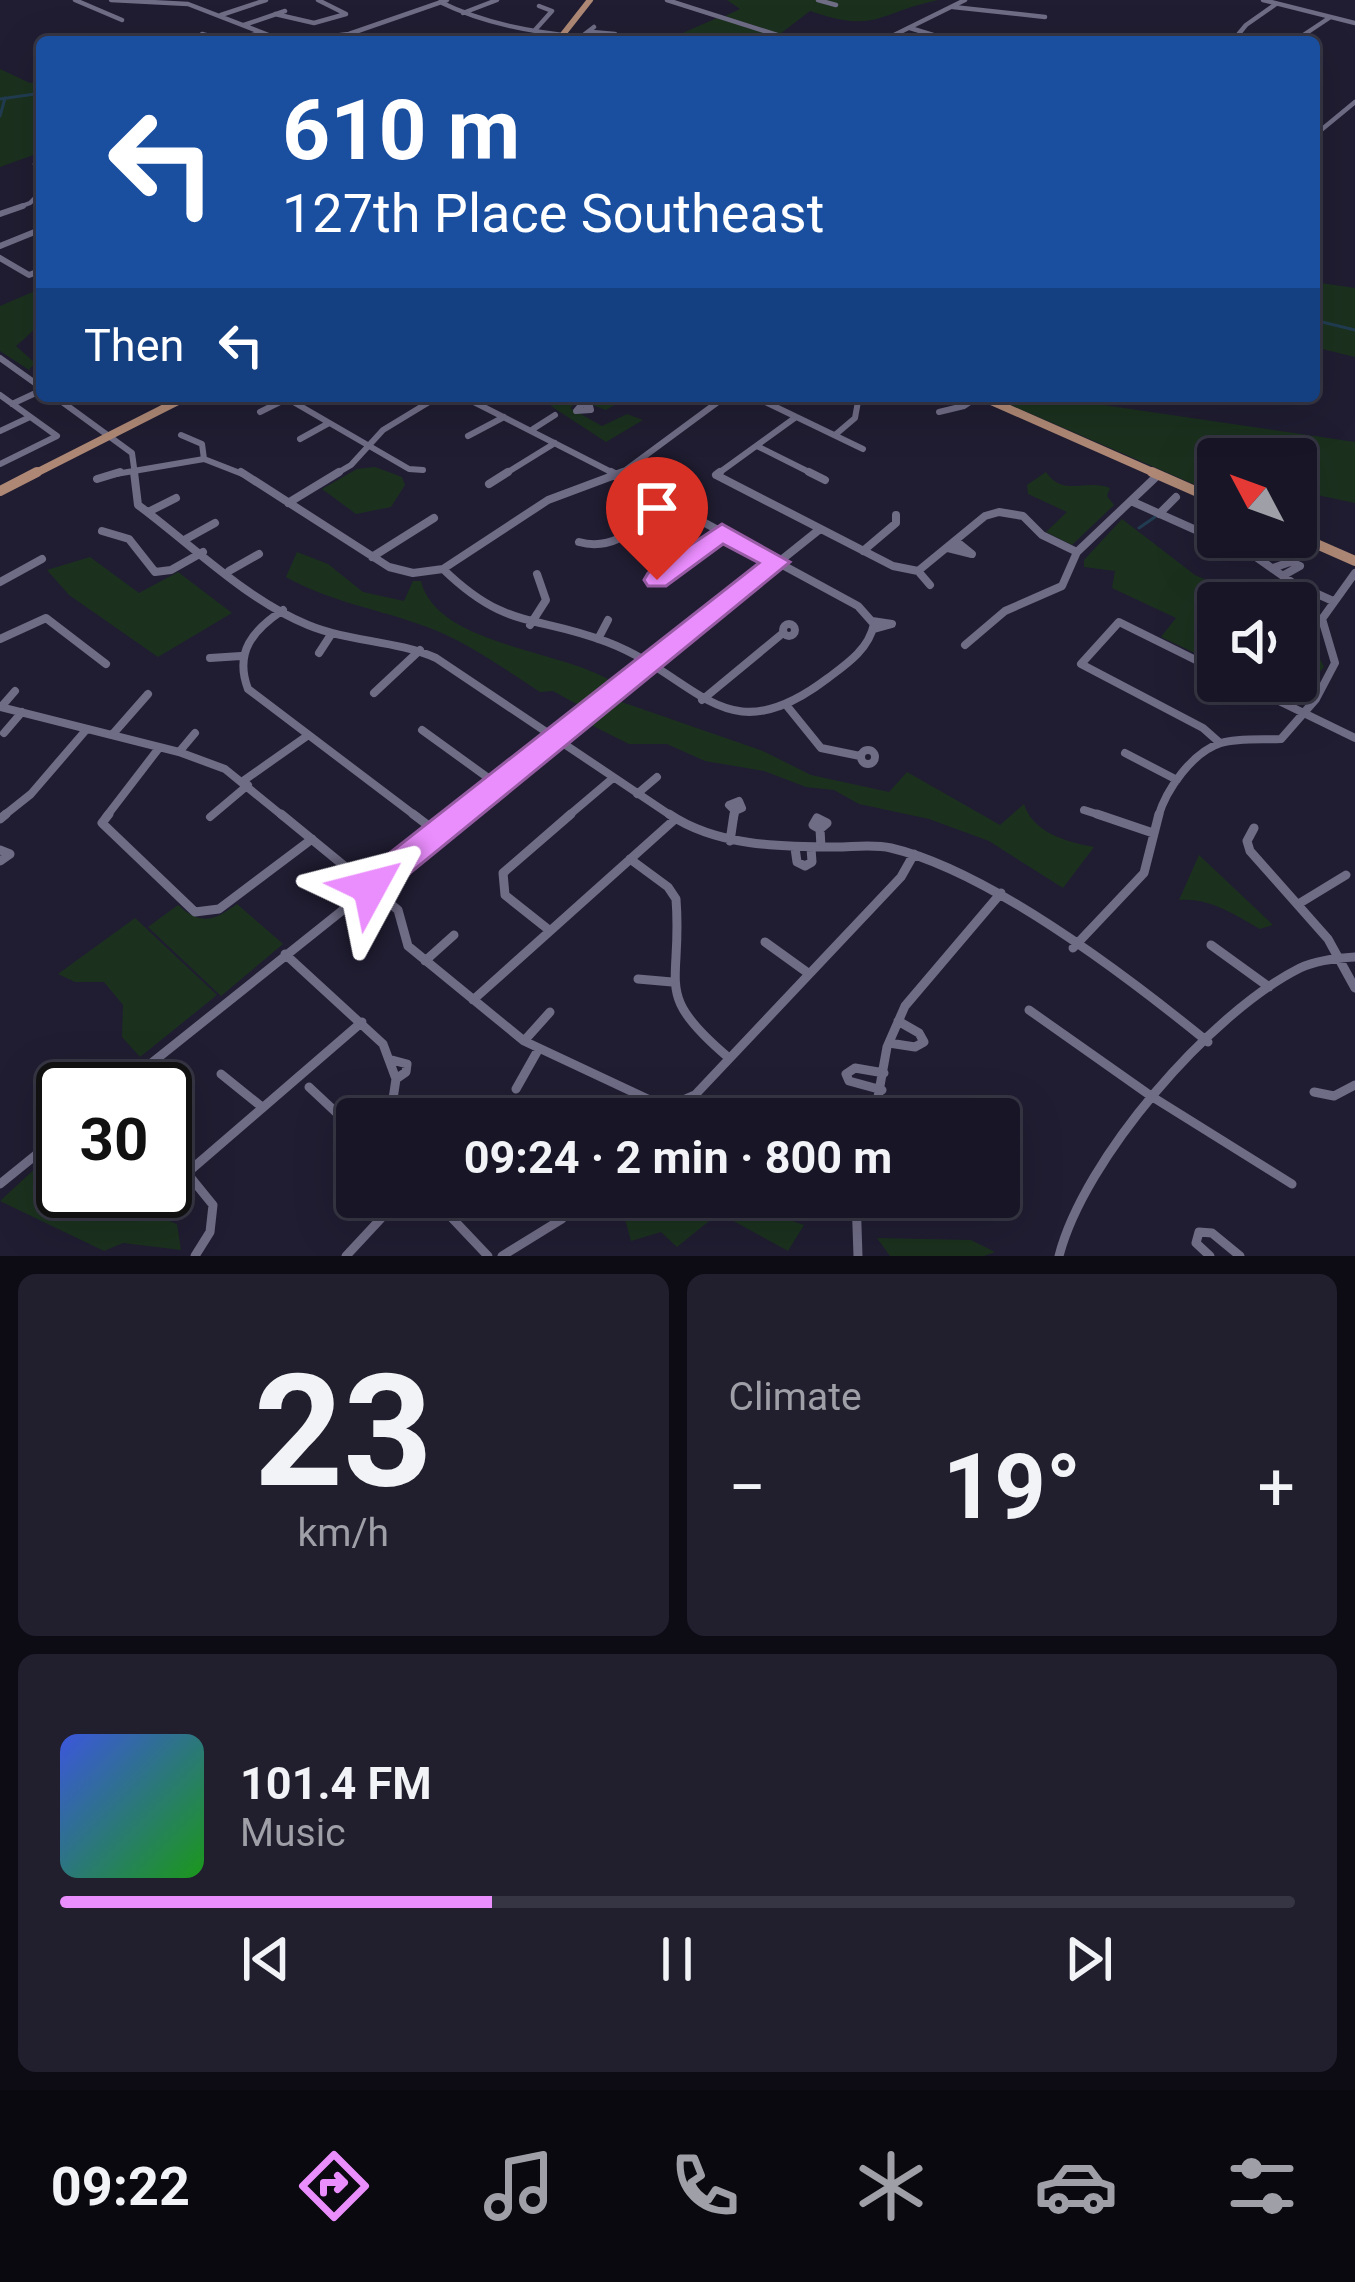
<!DOCTYPE html>
<html lang="en">
<head>
<meta charset="utf-8">
<style>
	:root { --surface:#181626; --page:#211f2e; --text:#f1f3f6; --muted:#9f9fa7; --line:#363543; --accent:#ea8dfd }
	body { margin:0; font-family:Roboto,sans-serif; background:var(--page); color:var(--text); height:100vh; display:flex; flex-direction:column; font-size:45px; white-space:nowrap }
	* { box-sizing:border-box; margin:0 }
	p { font-size:39px; color:var(--muted) }
	.icon { flex:none; width:66px; height:66px; fill:none; stroke:currentColor; stroke-width:2; stroke-linecap:round; stroke-linejoin:round }
	.map { position:relative; height:1256px; overflow:hidden }
	.sheet { display:flex; flex-direction:column; gap:18px; padding:18px; background:#0d0c15; flex:1 }
	.sheet>* { flex:none }
	.guide { position:absolute; left:36px; top:36px; width:1284px; height:366px; border-radius:12px; box-shadow:0 12px 48px #0002,0 0 0 3px var(--line); background:#1a4fa0; color:#fff; overflow:hidden }
	.needle { width:78px; rotate:311deg }
	.fabs { position:absolute; left:1197px; top:438px; display:grid; gap:24px }
	.fabs a { display:grid; place-items:center; width:120px; height:120px; border-radius:12px; background:var(--surface); box-shadow:0 12px 48px #0002,0 0 0 3px var(--line); font-size:60px }
	.speed { position:absolute; left:36px; top:1062px; display:flex; gap:24px; font-size:60px; font-weight:700; text-align:center }
	.speed>* { display:grid; place-content:center; width:156px; height:156px; border-radius:50%; background:var(--surface); box-shadow:0 12px 48px #0002,0 0 0 3px var(--line); line-height:1 }
	.speed .limit { border:6px solid #111; border-radius:18px; background:#fff; color:#111 }
	.pin { position:absolute; display:grid; place-items:center; width:102px; height:102px; color:#fff; margin:-123px -51px; border-radius:50% 50% 50% 0; rotate:-45deg; box-shadow:0 0 12px #0007 }
	.pin .icon { rotate:45deg }
	.me { position:absolute; width:132px; margin:-66px; rotate:52deg; stroke-linejoin:round; filter:drop-shadow(0 0 9px #0008) }
	.turn { display:flex; align-items:center; gap:42px; height:252px; padding:0 48px; font-size:54px }
	.turn .icon { width:156px; height:156px; stroke-width:2.5 }
	.turn b { display:block; font-size:84px; line-height:102px }
	.then { display:flex; align-items:center; height:114px; padding:0 48px; background:#0003; gap:24px; font-size:45px }
	.big { font-size:90px; font-weight:700; line-height:1.1 }
	.sheet .tile { flex:1; display:flex; flex-direction:column; justify-content:center; gap:18px; min-width:0; padding:0 42px; border-radius:18px; background:var(--page) }
	.sheet .dial { align-items:center; gap:0 }
	.dial b { font-size:156px; line-height:1 }
	.song { display:flex; align-items:center; gap:36px }
	.cover { width:144px; height:144px; border-radius:18px; background:linear-gradient(135deg,hsl(230 70% 55%),hsl(120 70% 35%)) }
	.played { height:12px; border-radius:6px; background:linear-gradient(90deg,var(--accent) 35%,var(--line) 35%) }
	.keys { display:flex; justify-content:space-around; direction:ltr }
	.heat { display:flex; justify-content:space-between; align-items:center; font-size:66px; direction:ltr }
	.sheet .tiles { flex:1; display:grid; gap:18px; grid-template-columns:1fr 1fr }
	.tile:last-child { grid-column:span 2 }
	.trip { position:absolute; left:336px; top:1098px; width:684px; height:120px; border-radius:12px; background:var(--surface); box-shadow:0 12px 48px #0002,0 0 0 3px var(--line); font-weight:700; line-height:120px; text-align:center }
	.menu { display:flex; height:192px; justify-content:space-around; align-items:center; background:#0a090f; color:var(--muted) }
	.menu .icon { width:84px; height:84px }
	.menu .selected { color:var(--accent) }
	.menu b { font-size:54px; color:var(--text) }
	.map>svg:first-child { display:block }
	.green { fill:#1b311e }
	.lines { fill:none; stroke-linecap:round; stroke-linejoin:round }
	.stream { stroke:#213c51; stroke-width:3 }
	.minor-far3 { stroke:#6f6c86; stroke-width:4.5 }
	.minor-far2 { stroke:#6f6c86; stroke-width:6 }
	.minor-far1 { stroke:#6f6c86; stroke-width:8 }
	.minor { stroke:#6f6c86; stroke-width:9 }
	.major-far2 { stroke:#ae8875; stroke-width:6 }
	.major-far1 { stroke:#ae8875; stroke-width:8 }
	.major { stroke:#ae8875; stroke-width:10 }
	.route { fill:#ea8dfd; stroke:#985ca4; stroke-width:3 }
</style>
</head>
<body>
<div class="map">
<svg width="1355" height="1256" viewBox="0 0 1355 1256">
	<rect width="100%" height="100%" fill="#201d32"/>
	<!-- green -->
	<path class="green" d="M727,0H938C877,13 877,34 810,11L780,34L725,16L740,9Z
		M717,18L792,42H645L669,39Z
		M0,69L30,83L42,82V152L0,167Z
		M1314,282L1355,288V357L1314,347Z
		M42,288C42,323 41,325 16,346L35,363L29,370L0,351V306Z
		M556,396H590L618,403L606,410L579,400L570,408L602,426L627,414L643,420L606,442L551,406Z
		M1000,396H1042L1355,442V503L1303,492L1296,478V459H1218V468L1198,486L997,399Z
		M375,467L402,477L405,485L391,507L356,514L322,489L357,469Z
		M1046,472C1064,498 1086,478 1110,488L1107,496L1114,505L1072,545L1046,532L1067,512L1028,494L1027,485Z
		M1122,519L1195,575L1257,603H1218V664L1161,637L1176,618L1112,588L1115,571L1084,567V560Z
		M297,552L328,564L363,592L404,601L413,581H421C436,645 562,650 611,681L582,707L553,691L540,692C504,669 468,642 427,627C379,609 330,602 286,577Z
		M90,557L139,593L178,572L232,613L158,657L69,595L47,570Z
		M1296,621L1303,625L1324,667L1295,700L1255,681H1296Z
		M616,700L763,751L811,775L889,792L907,772L1000,825L1024,804C1033,833 1067,842 1094,847L1063,888L989,841L929,819L859,804L834,790L806,787L764,771L705,761L667,744H629L589,724Z
		M1199,855L1273,925L1260,929C1235,915 1209,897 1179,900Z
		M237,904L283,944L221,996L148,927L178,905C200,925 213,922 237,904Z
		M135,918L217,995L140,1057L122,1037L123,1005L104,982H75L58,974Z
		M40,1164L63,1176V1191L129,1193L147,1213L177,1224L181,1250L123,1243L104,1251L0,1201Z
		M619,1197H739L760,1210L804,1225L788,1251L719,1213L677,1247L661,1232L631,1241Z
		M877,1238L971,1240L995,1252L984,1256H890Z"/>
	<g class="lines">
		<!-- stream -->
		<path class="stream" d="M0,99L42,93
			M0,116L5,98
			M1314,320L1355,330
			M1139,528L1155,517"/>
		<!-- minor-far3 -->
		<path class="minor-far3" d="M75,0L122,20
			M111,0L188,4L271,36L300,40L349,34L447,0
			M667,0L799,42
			M818,0L836,5
			M1263,0L1355,23
			M440,2C485,24 532,32 581,37L594,27
			M953,7L1045,17
			M463,13L497,0
			M275,14L314,23L346,14L318,0
			M221,15L266,0
			M244,25L285,11
			M910,28L956,42
			M535,30L552,11L539,6
			M592,32L615,34H607
			M202,34L228,41L260,33
			M880,42L965,0
			M1232,42L1246,25L1276,4
			M1293,42L1329,18
			M1315,135L1355,102
			M35,164L42,167
			M14,209L30,203L42,191"/>
		<!-- minor-far2 -->
		<path class="minor-far2" d="M0,214L23,206
			M0,246L42,229
			M0,258L29,275L42,270
			M0,358L42,388
			M0,395L57,436L0,464
			M54,396L132,453L135,475
			M283,396L409,469L423,470
			M462,396L617,475
			M753,396L863,449
			M12,404L42,390
			M582,404L590,406L591,410L576,411Z
			M260,412L286,399
			M939,412L964,406L979,396
			M533,429L555,415
			M0,431L30,417
			M181,435L202,444L204,459L245,475
			M835,435L855,418L859,396
			M468,436L504,417
			M300,439L329,423
			M757,446L815,475
			M110,475L204,459
			M334,475L351,465L383,430L439,396
			M503,475L555,443
			M619,475L726,396
			M716,475L796,417"/>
		<!-- minor-far1 -->
		<path class="minor-far1" d="M134,472L138,505C192,545 245,599 308,625C349,642 395,640 436,658L673,817
			M241,472L389,567L413,573L443,569C507,631 534,614 607,642C701,678 724,757 828,678C847,664 869,649 874,624L858,606L611,472
			M720,472L716,475L893,566L918,571
			M809,472L825,480
			M97,479L120,472
			M489,484L508,472
			M1131,501L1207,535
			M288,503L339,472
			M148,512L176,498
			M1159,514L1176,497
			M1197,530L1208,519
			M102,531L129,539L155,572L171,570L203,552
			M186,539L215,523
			M579,542C615,553 642,523 669,503
			M948,548L972,554L956,541
			M863,551L896,523V515
			M372,557L434,518
			M1256,557L1293,583L1333,601
			M1273,568L1290,562L1300,566L1284,575
			M443,569L548,500L623,472
			M229,571L259,554
			M918,571L985,516L999,512L1023,516L1042,535L1077,552
			M918,571L930,585
			M657,580L722,532
			M0,582L42,559
			M283,610C253,630 234,652 248,689L417,817
			M872,621L892,624L874,629
			M783 630a6 6 0 1 1 12 0a6 6 0 1 1-12 0Z
			M530,625L546,600L537,574
			M0,639L46,618L106,664
			M598,639L608,620
			M965,645L1005,611L1062,586L1077,552L1158,475
			M319,653L332,633
			M210,658L241,656
			M1218,671L1119,622L1081,664L1203,728L1220,743
			M1238,681L1355,738
			M374,693L420,650
			M702,700L783,633
			M2,706L15,691
			M787,706L821,748L860,756
			M0,707L179,752L225,769L284,817
			M422,730L498,785
			M4,733L22,712
			M112,735L148,694
			M861 757a7 7 0 1 1 14 0a7 7 0 1 1-14 0Z
			M179,752L195,733
			M1125,753L1177,780
			M243,781L307,736
			M637,794L657,777
			M739,801L742,808L735,811L729,805Z
			M1084,810L1106,817
			M2,817L31,794L86,730
			M106,817L159,748
			M210,817L248,785
			M459,817L820,529
			M567,817L613,778
			M734,817L735,811
			M1158,817C1166,790 1192,752 1221,743C1238,738 1263,740 1281,739L1316,699L1335,663L1322,619L1355,573"/>
		<!-- minor -->
		<path class="minor" d="M109,814L102,823L195,912L219,909L312,839
			M281,814L398,910L408,946L524,1041L652,1101L672,1105L695,1095L901,877L914,854
			M413,814L438,833
			M669,814C716,846 780,847 836,847C853,847 874,844 891,848C989,871 1128,977 1208,1042
			M1097,814L1153,833
			M817,818L827,823L820,829L813,825Z
			M0,819L6,814
			M1254,828L1247,841L1250,851L1328,939L1355,988
			M820,829L821,847
			M730,841L734,814
			M795,848L797,862L805,866L812,862L811,848
			M0,850L10,854L0,861
			M630,859L668,887L676,899C683,988 651,992 729,1058
			M1300,903L1346,875
			M549,930L505,895L503,873L571,814
			M765,942L808,973
			M1211,945L1269,987
			M1073,948L1144,873L1159,814
			M285,954L383,1044L396,1079L390,1119
			M425,961L454,935
			M638,979L672,982
			M473,1000L674,820
			M1029,1010L1151,1096L1292,1184
			M524,1041L550,1012
			M889,1043L915,1047L924,1042L919,1033L898,1021
			M392,1060L407,1064L406,1072L396,1079
			M221,1074L262,1107
			M309,1087L357,1132
			M119,1089L463,814
			M516,1089L538,1050
			M882,1090L849,1081L846,1074L855,1068L884,1073
			M1314,1092L1334,1096L1355,1085
			M874,1119L887,1047L905,1006L1001,893
			M999,1129L1009,1104
			M165,1159L187,1173L213,1205L210,1232L195,1256
			M187,1173L362,1022
			M0,1184L63,1133
			M432,1197L488,1256
			M856,1197L858,1256
			M896,1197L925,1202L943,1197
			M346,1256L401,1197
			M502,1256L562,1219
			M1059,1256C1084,1159 1210,1013 1300,968C1317,960 1337,958 1355,957
			M1210,1256L1196,1243L1199,1232L1212,1233L1240,1256"/>
		<!-- major-far2 -->
		<path class="major-far2" d="M557,42L590,0"/>
		<!-- major-far1 -->
		<path class="major-far1" d="M980,396L1159,475
			M32,475L188,396"/>
		<!-- major -->
		<path class="major" d="M1152,472L1218,501
			M0,491L37,472
			M1296,535L1355,561"/>
	</g>
	<!-- route -->
	<path class="route" d="M722,524L790,562L382,896L370,900L359,896L354,887L359,877L759,563L723,544L666,586H648L644,580L648,573Z"/>
</svg>
<div class="fabs">
<a><svg class="needle" viewBox="-14 -14 28 28"><path d="M0-13l5 13h-10z" fill="#e53935"/><path d="M0 13l5-13h-10z" fill="#9f9fa7"/></svg></a>
<a><svg class="icon" aria-label="sound" viewBox="0 0 24 24"><path d="M4 9h4l5-4v14l-5-4H4zM17 9q2 3 0 6"/></svg></a>
</div>
<div class="speed"><div class="limit">30</div></div>
<div class="pin" style="left:657px;top:580px;background:#d93025"><svg class="icon" aria-label="arrive" viewBox="0 0 24 24"><path d="M6 21V4h12l-3 4 3 4H6"/></svg></div>
<svg class="me" style="left:370px;top:887px" viewBox="-20 -20 40 40"><path d="M0-17L14 15 0 8-14 15z" fill="#ea8dfd" stroke="#fff" stroke-width="4"/></svg>
<div class="trip">09:24 · 2 min · 800 m</div>
<div class="guide">
<div class="turn"><svg class="icon" aria-label="left" viewBox="0 0 24 24"><path d="M17 20v-9H6M10 6l-5 5 5 5"/></svg><div><b>610 m</b>127th Place Southeast</div></div>
<div class="then">Then<svg class="icon" aria-label="left" viewBox="0 0 24 24"><path d="M17 20v-9H6M10 6l-5 5 5 5"/></svg></div>
</div>
</div>
<section class="sheet">
<div class="tiles">
<div class="tile dial"><b>23</b><p>km/h</p></div>
<div class="tile"><p>Climate</p>
<div class="heat"><a>−</a><b class="big">19°</b><a>+</a></div>
</div>
<div class="tile">
<div class="song"><i class="cover"></i><div><b>101.4 FM</b><p>Music</p></div></div>
<div class="played"></div>
<div class="keys"><svg class="icon" aria-label="previous" viewBox="0 0 24 24"><path d="M18 5L8 12l10 7zM5 5v14"/></svg><svg class="icon" aria-label="pause" viewBox="0 0 24 24"><path d="M8 5v14M16 5v14"/></svg><svg class="icon" aria-label="next" viewBox="0 0 24 24"><path d="M6 5l10 7-10 7zM19 5v14"/></svg></div>
</div>
</div>
</section>
<nav class="menu">
<b>09:22</b>
<svg class="icon selected" aria-label="directions" viewBox="0 0 24 24"><path d="M12 3l9 9-9 9-9-9zM9 14v-3h6M13 9l2 2-2 2"/></svg>
<svg class="icon" aria-label="music" viewBox="0 0 24 24"><path d="M9 18V5l10-2v13"/><circle cx="6" cy="18" r="3"/><circle cx="16" cy="16" r="3"/></svg>
<svg class="icon" aria-label="phone" viewBox="0 0 24 24"><path d="M5 4h4l2 5-3 2q2 4 5 5l2-3 5 2v4C11 20 4 13 5 4z"/></svg>
<svg class="icon" aria-label="climate" viewBox="0 0 24 24"><path d="M12 3v18M4 7l16 10M4 17L20 7"/></svg>
<svg class="icon" aria-label="car" viewBox="0 0 24 24"><path d="M5 17H2v-5l4-1 3-4h7l3 4 3 1v5h-3M9 17h6M6 11h13"/><circle cx="7" cy="17" r="2"/><circle cx="17" cy="17" r="2"/></svg>
<svg class="icon" aria-label="filters" viewBox="0 0 24 24"><path d="M4 7h16M4 17h16"/><circle cx="9" cy="7" r="2"/><circle cx="15" cy="17" r="2"/></svg>
</nav>
</body>
</html>
